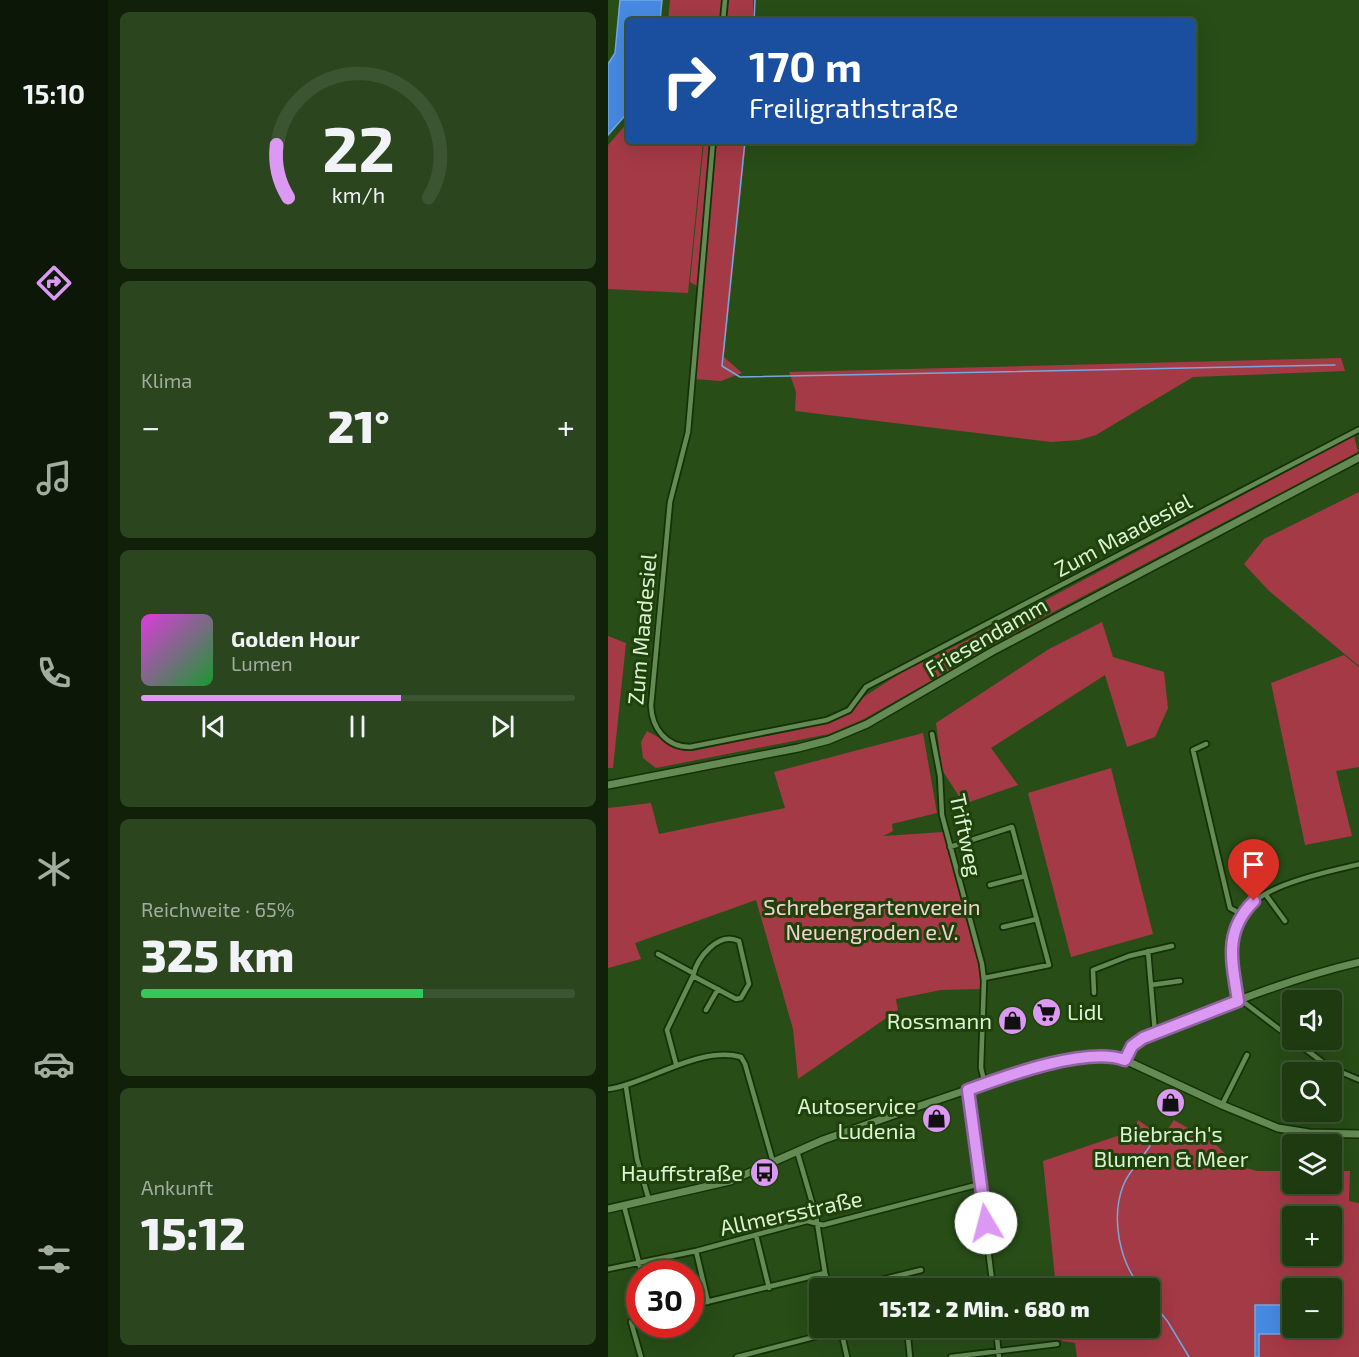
<!DOCTYPE html>
<html lang="de">
<head>
<meta charset="utf-8">
<style>
	:root { --surface:#1e3a11; --page:#2b451f; --text:#f1f3f6; --muted:#a1ad9f; --line:#3c5431; --accent:#dc99f4 }
	body { margin:0; font-family:"Exo 2",sans-serif; background:var(--page); color:var(--text); height:100vh; display:flex; flex-direction:column; font-size:22px; white-space:nowrap }
	* { box-sizing:border-box; margin:0 }
	p { font-size:20px; color:var(--muted) }
	.icon { flex:none; width:33px; height:33px; fill:none; stroke:currentColor; stroke-width:2; stroke-linecap:round; stroke-linejoin:round }
	.map { position:relative; flex:1; overflow:hidden }
	.sheet { display:flex; flex-direction:column; gap:12px; padding:12px; background:#102009; width:500px }
	.sheet>* { flex:none }
	.top-card { position:absolute; left:18px; top:18px; width:570px; height:126px; border-radius:6px; box-shadow:0 6px 24px #0002,0 0 0 2px var(--line); background:#1a4fa0; color:#fff; overflow:hidden }
	.buttons { position:absolute; left:674px; top:990px; display:grid; gap:12px }
	.buttons a { display:grid; place-items:center; width:60px; height:60px; border-radius:6px; background:var(--surface); box-shadow:0 6px 24px #0002,0 0 0 2px var(--line); font-size:30px }
	.speed { position:absolute; left:18px; top:1260px; display:flex; gap:12px; font-size:30px; font-weight:700; text-align:center }
	.speed>* { display:grid; place-content:center; width:78px; height:78px; border-radius:50%; background:var(--surface); box-shadow:0 6px 24px #0002,0 0 0 2px var(--line); line-height:1 }
	.speed .limit { border:9px solid #d22; background:#fff; color:#111 }
	.pin { position:absolute; display:grid; place-items:center; width:51px; height:51px; color:#fff; margin:-62px -26px; border-radius:50% 50% 50% 0; rotate:-45deg; box-shadow:0 0 6px #0007 }
	.pin .icon { rotate:45deg }
	.me { position:absolute; width:66px; margin:-33px; rotate:352deg; stroke-linejoin:round; filter:drop-shadow(0 0 4px #0008) }
	.turn { display:flex; align-items:center; gap:21px; height:126px; padding:0 24px; font-size:27px }
	.turn .icon { width:78px; height:78px; stroke-width:2.5 }
	.turn b { display:block; font-size:42px; line-height:51px }
	.big { font-size:45px; font-weight:800; line-height:1.1 }
	.sheet .card { flex:1; display:flex; flex-direction:column; justify-content:center; gap:9px; min-width:0; padding:0 21px; border-radius:9px; background:var(--page) }
	.sheet .dial { align-items:center; gap:0 }
	.dial svg { height:156px; overflow:visible; fill:none; stroke:var(--line); stroke-width:7; stroke-linecap:round; text-anchor:middle }
	.dial text { fill:var(--text); stroke:none }
	.song { display:flex; align-items:center; gap:18px }
	.cover { width:72px; height:72px; border-radius:9px; background:linear-gradient(135deg,hsl(300 70% 55%),hsl(130 70% 35%)) }
	.played { height:6px; border-radius:3px; background:linear-gradient(90deg,var(--accent) 60%,var(--line) 60%) }
	.keys { display:flex; justify-content:space-around; direction:ltr }
	.heat { display:flex; justify-content:space-between; align-items:center; font-size:33px; direction:ltr }
	.charge { height:9px; border-radius:4px; background:linear-gradient(90deg,#34c759 65%,var(--line) 0) }
	.trip { position:absolute; left:201px; top:1278px; width:351px; height:60px; border-radius:6px; background:var(--surface); box-shadow:0 6px 24px #0002,0 0 0 2px var(--line); font-weight:800; line-height:60px; text-align:center }
	main { display:flex; flex:1; min-height:0 }
	.dock { display:flex; flex-direction:column; width:108px; justify-content:space-around; align-items:center; background:#0c1707; color:var(--muted) }
	.dock .icon { width:42px; height:42px }
	.dock .selected { color:var(--accent) }
	.dock b { font-size:27px; color:var(--text) }
	.map>svg:first-child { display:block }
	.green { fill:#a43a46; fill-rule:evenodd }
	.water { fill:#4789e3; stroke:#74a8de; stroke-width:1.5 }
	.lines { fill:none; stroke-linecap:round; stroke-linejoin:round }
	.stream { stroke:#74a8de; stroke-width:1.5 }
	.street-casing { stroke:#153107; stroke-width:8 }
	.secondary-casing { stroke:#153107; stroke-width:10 }
	.street { stroke:#648b54; stroke-width:4.5 }
	.secondary { stroke:#648b54; stroke-width:7 }
	.route-casing { stroke:#8f639f; stroke-width:15 }
	.route { stroke:#dc99f4; stroke-width:10 }
	.labels { text-anchor:middle; stroke-width:6; stroke-linejoin:round; paint-order:stroke }
	.street-label { font-size:22px; fill:#dcf2d4; stroke:#1e420a }
	.park-label { font-size:22px; fill:#f1d1d1; stroke:#1e420a }
	.poi-label { font-size:22px; fill:#dcf2d4; stroke:#1e420a; text-anchor:end }
</style>
</head>
<body>
<main>
<nav class="dock">
<b>15:10</b>
<svg class="icon selected" aria-label="directions" viewBox="0 0 24 24"><path d="M12 3l9 9-9 9-9-9zM9 14v-3h6M13 9l2 2-2 2"/></svg>
<svg class="icon" aria-label="music" viewBox="0 0 24 24"><path d="M9 18V5l10-2v13"/><circle cx="6" cy="18" r="3"/><circle cx="16" cy="16" r="3"/></svg>
<svg class="icon" aria-label="phone" viewBox="0 0 24 24"><path d="M5 4h4l2 5-3 2q2 4 5 5l2-3 5 2v4C11 20 4 13 5 4z"/></svg>
<svg class="icon" aria-label="climate" viewBox="0 0 24 24"><path d="M12 3v18M4 7l16 10M4 17L20 7"/></svg>
<svg class="icon" aria-label="car" viewBox="0 0 24 24"><path d="M5 17H2v-5l4-1 3-4h7l3 4 3 1v5h-3M9 17h6M6 11h13"/><circle cx="7" cy="17" r="2"/><circle cx="17" cy="17" r="2"/></svg>
<svg class="icon" aria-label="filters" viewBox="0 0 24 24"><path d="M4 7h16M4 17h16"/><circle cx="9" cy="7" r="2"/><circle cx="15" cy="17" r="2"/></svg>
</nav>
<section class="sheet">
<div class="card dial"><svg viewBox="0 0 100 80">
<path d="M14 69A42 42 0 1 1 86 69"/>
<path d="M14 69A42 42 0 0 1 8 42" stroke="#dc99f4"/>
<text x="50" y="56" font-size="32" font-weight="700">22</text>
<text x="50" y="72" font-size="11">km/h</text>
</svg></div>
<div class="card"><p>Klima</p>
<div class="heat"><a>−</a><b class="big">21°</b><a>+</a></div>
</div>
<div class="card">
<div class="song"><i class="cover"></i><div><b>Golden Hour</b><p>Lumen</p></div></div>
<div class="played"></div>
<div class="keys"><svg class="icon" aria-label="previous" viewBox="0 0 24 24"><path d="M18 5L8 12l10 7zM5 5v14"/></svg><svg class="icon" aria-label="pause" viewBox="0 0 24 24"><path d="M8 5v14M16 5v14"/></svg><svg class="icon" aria-label="next" viewBox="0 0 24 24"><path d="M6 5l10 7-10 7zM19 5v14"/></svg></div>
</div>
<div class="card"><p>Reichweite · 65%</p><b class="big">325 km</b><div class="charge"></div></div>
<div class="card"><p>Ankunft</p><b class="big">15:12</b></div>
</section>
<div class="map">
<svg width="752" height="1357" viewBox="0 0 752 1357">
	<rect width="100%" height="100%" fill="#284d17"/>
	<!-- green -->
	<path class="green" d="M62,0H145V21H60Z
		M21,121V141H95L80,293L0,289V145Z
		M96,141H138L116,357L134,373L113,381L86,379L94,289L82,282Z
		M733,358L737,371L585,377L488,435L471,440L443,442L187,411L188,392L181,372Z
		M746,436L750,452L428,621L256,719L221,734L48,768L35,758L33,742L39,731L66,746L85,751L220,723L242,713L254,698L294,672L402,619Z
		M751,492V666L660,590L636,564L656,539Z
		M494,622L505,657L556,672L560,708L547,737L519,747L497,675L383,748L410,785L356,804L334,770L328,723L441,649Z
		M0,636L18,643L5,768H0Z
		M736,655L752,668L751,767L728,771L744,836L697,845L663,683Z
		M315,733L329,813L284,824L285,831L275,836L335,832L373,974L372,989L333,990L288,999L290,1010L190,1079L185,1029L148,900L27,943L33,959L0,968V808L43,803L51,834L177,808L166,772Z
		M503,768L545,934L463,957L420,793Z
		M530,1120L543,1129L551,1142L566,1120L606,1143L630,1166L649,1171H684V1184H723V1171H742L741,1201L751,1203V1357H469L467,1343L454,1341L452,1328H542V1288H448L435,1161L527,1130ZM684,1216H723V1256H684ZM684,1288H723V1328H684Z"/>
	<!-- water -->
	<path class="water" d="M12,0H54L52,21H21V111L0,135V64L7,53Z
		M647,1305H673V1334H651V1357H647Z"/>
	<g class="lines">
		<!-- stream -->
		<path class="stream" d="M146,21L147,0
			M137,141L114,366L132,377L727,365
			M533,1288C511,1261 503,1218 515,1186C520,1172 534,1158 542,1146
			M542,1299L560,1322L581,1357"/>
		<defs>
			<path id="street" d="M115,21L117,0
				M105,141L80,432L62,502L43,706C44,728 58,747 82,747L219,720L241,710L258,687L752,429
				M324,734L332,776L334,815L374,964L376,981L373,1068L377,1084
				M598,744L585,750L622,908L633,914
				M342,847L404,827L441,965L376,978
				M382,885L417,876
				M658,895L677,921
				M395,927L429,919
				M540,951L547,1033
				M50,954L85,973
				M543,985L572,981
				M486,993L485,970L521,956L564,946
				M633,1000L721,1067L752,1080
				M630,1001C627,979 621,954 625,931C634,887 715,873 752,864
				M98,1010L110,989
				M68,1064L59,1030L85,976L128,999L133,998L141,984L131,941C110,931 89,958 85,976
				M18,1087L29,1159L41,1200
				M0,1089C39,1084 92,1045 133,1057L137,1064L165,1162
				M360,1090L385,1288
				M614,1105L639,1055
				M189,1151L208,1216L217,1273L222,1288
				M16,1206L34,1274
				M148,1235L161,1288
				M88,1251L100,1302
				M0,1269L88,1251L199,1221L215,1225L372,1184
				M294,1275L295,1288
				M240,1288L313,1270
				M82,1306L217,1273
				M32,1319L23,1322L33,1357
				M299,1328L302,1357
				M388,1328L391,1357
				M233,1330L239,1357
				M129,1357L233,1330
				M343,1357L449,1344"/>
			<path id="secondary" d="M0,785L190,748L221,740L259,724L385,651L752,457
				M517,1060L524,1046L535,1038C605,1010 678,979 752,962
				M0,1209L122,1181L215,1140L294,1112L385,1081L487,1055L517,1060L614,1105L670,1128L701,1133L752,1134"/>
		</defs>
		<!-- street casing -->
		<use href="#street" class="street-casing"/>
		<!-- secondary casing -->
		<use href="#secondary" class="secondary-casing"/>
		<!-- street -->
		<use href="#street" class="street"/>
		<!-- secondary -->
		<use href="#secondary" class="secondary"/>
	</g>
	<g class="lines">
		<defs>
			<path id="route" d="M378,1223L360,1090C398,1076 479,1046 517,1060L524,1046L535,1038L630,1001C624,961 615,932 646,901"/>
		</defs>
		<!-- route casing -->
		<use href="#route" class="route-casing"/>
		<!-- route -->
		<use href="#route" class="route"/>
	</g>
	<!-- icons -->
	<defs>
		<symbol id="supermarket-disc" viewBox="-11 -11 22 22"><circle r="9.5" fill="#dc99f4" stroke="#1e420a"/><path d="M-6-5.5h2.5l.6 2H6L4.5 2H-2.5L-4.4-4H-6ZM-1.5 3.2a1.3 1.3 0 1 0 .1 0ZM3 3.2a1.3 1.3 0 1 0 .1 0Z" fill="#111"/></symbol>
		<symbol id="shop-disc" viewBox="-11 -11 22 22"><circle r="9.5" fill="#dc99f4" stroke="#1e420a"/><path d="M-5-2.5h2.3a2.7 3.5 0 0 1 5.4 0H5L5.5 6h-11ZM-1.5-2.5h3a1.5 2.3 0 0 0-3 0Z" fill="#111"/></symbol>
		<symbol id="bus-disc" viewBox="-11 -11 22 22"><circle r="9.5" fill="#dc99f4" stroke="#1e420a"/><path d="M-5-6H5V4H4V6H2V4H-2V6H-4V4H-5ZM-3.5-4V0h7V-4ZM-3.5 1.2v1.5H-2V1.2ZM2 1.2v1.5H3.5V1.2Z" fill="#111"/></symbol>
	</defs>
	<g fill-rule="evenodd">
		<use href="#supermarket-disc" x="422" y="996" width="33" height="33"/>
		<use href="#shop-disc" x="388" y="1004" width="33" height="33"/>
		<use href="#shop-disc" x="546" y="1086" width="33" height="33"/>
		<use href="#shop-disc" x="312" y="1102" width="33" height="33"/>
		<use href="#bus-disc" x="140" y="1156" width="33" height="33"/>
	</g>
	<g class="labels">
		<!-- street labels -->
		<g class="street-label">
			<text transform="translate(515 535) rotate(-28)" y="8">Zum Maadesiel</text>
			<text transform="translate(34 629) rotate(-85)" y="8">Zum Maadesiel</text>
			<text transform="translate(378 637) rotate(-30)" y="8">Friesendamm</text>
			<text transform="translate(358 835) rotate(78)" y="8">Triftweg</text>
			<text transform="translate(183 1213) rotate(-12)" y="8">Allmersstraße</text>
		</g>
		<!-- park labels -->
		<g class="park-label">
			<text x="264" y="915">Schrebergartenverein<tspan x="264" dy="25">Neuengroden e.V.</tspan></text>
		</g>
		<!-- poi labels -->
		<g class="poi-label">
			<text x="459" y="1020" text-anchor="start">Lidl</text>
			<text x="384" y="1029">Rossmann</text>
			<text x="308" y="1114">Autoservice<tspan x="308" dy="25">Ludenia</tspan></text>
			<text x="563" y="1142" text-anchor="middle">Biebrach's<tspan x="563" dy="25">Blumen &amp; Meer</tspan></text>
			<text x="135" y="1181">Hauffstraße</text>
		</g>
	</g>
</svg>
<div class="buttons">
<a><svg class="icon" aria-label="sound" viewBox="0 0 24 24"><path d="M4 9h4l5-4v14l-5-4H4zM17 9q2 3 0 6"/></svg></a>
<a><svg class="icon" aria-label="search" viewBox="0 0 24 24"><circle cx="10" cy="10" r="6"/><path d="M15 15l6 6"/></svg></a>
<a><svg class="icon" aria-label="layers" viewBox="0 0 24 24"><path d="M12 4l9 5-9 5-9-5zM3 14l9 5 9-5"/></svg></a>
<a>+</a>
<a>−</a>
</div>
<div class="speed"><div class="limit">30</div></div>
<div class="pin" style="left:646px;top:901px;background:#d93025"><svg class="icon" aria-label="arrive" viewBox="0 0 24 24"><path d="M6 21V4h12l-3 4 3 4H6"/></svg></div>
<svg class="me" style="left:378px;top:1223px" viewBox="-20 -20 40 40"><circle r="19" fill="#fff"/><path d="M0-13L10 11 0 6-10 11z" fill="#dc99f4"/></svg>
<div class="trip">15:12 · 2 Min. · 680 m</div>
<div class="top-card">
<div class="turn"><svg class="icon" aria-label="right" viewBox="0 0 24 24"><path d="M7 20v-9h11M14 6l5 5-5 5"/></svg><div><b>170 m</b>Freiligrathstraße</div></div>
</div>
</div>
</main>
</body>
</html>
